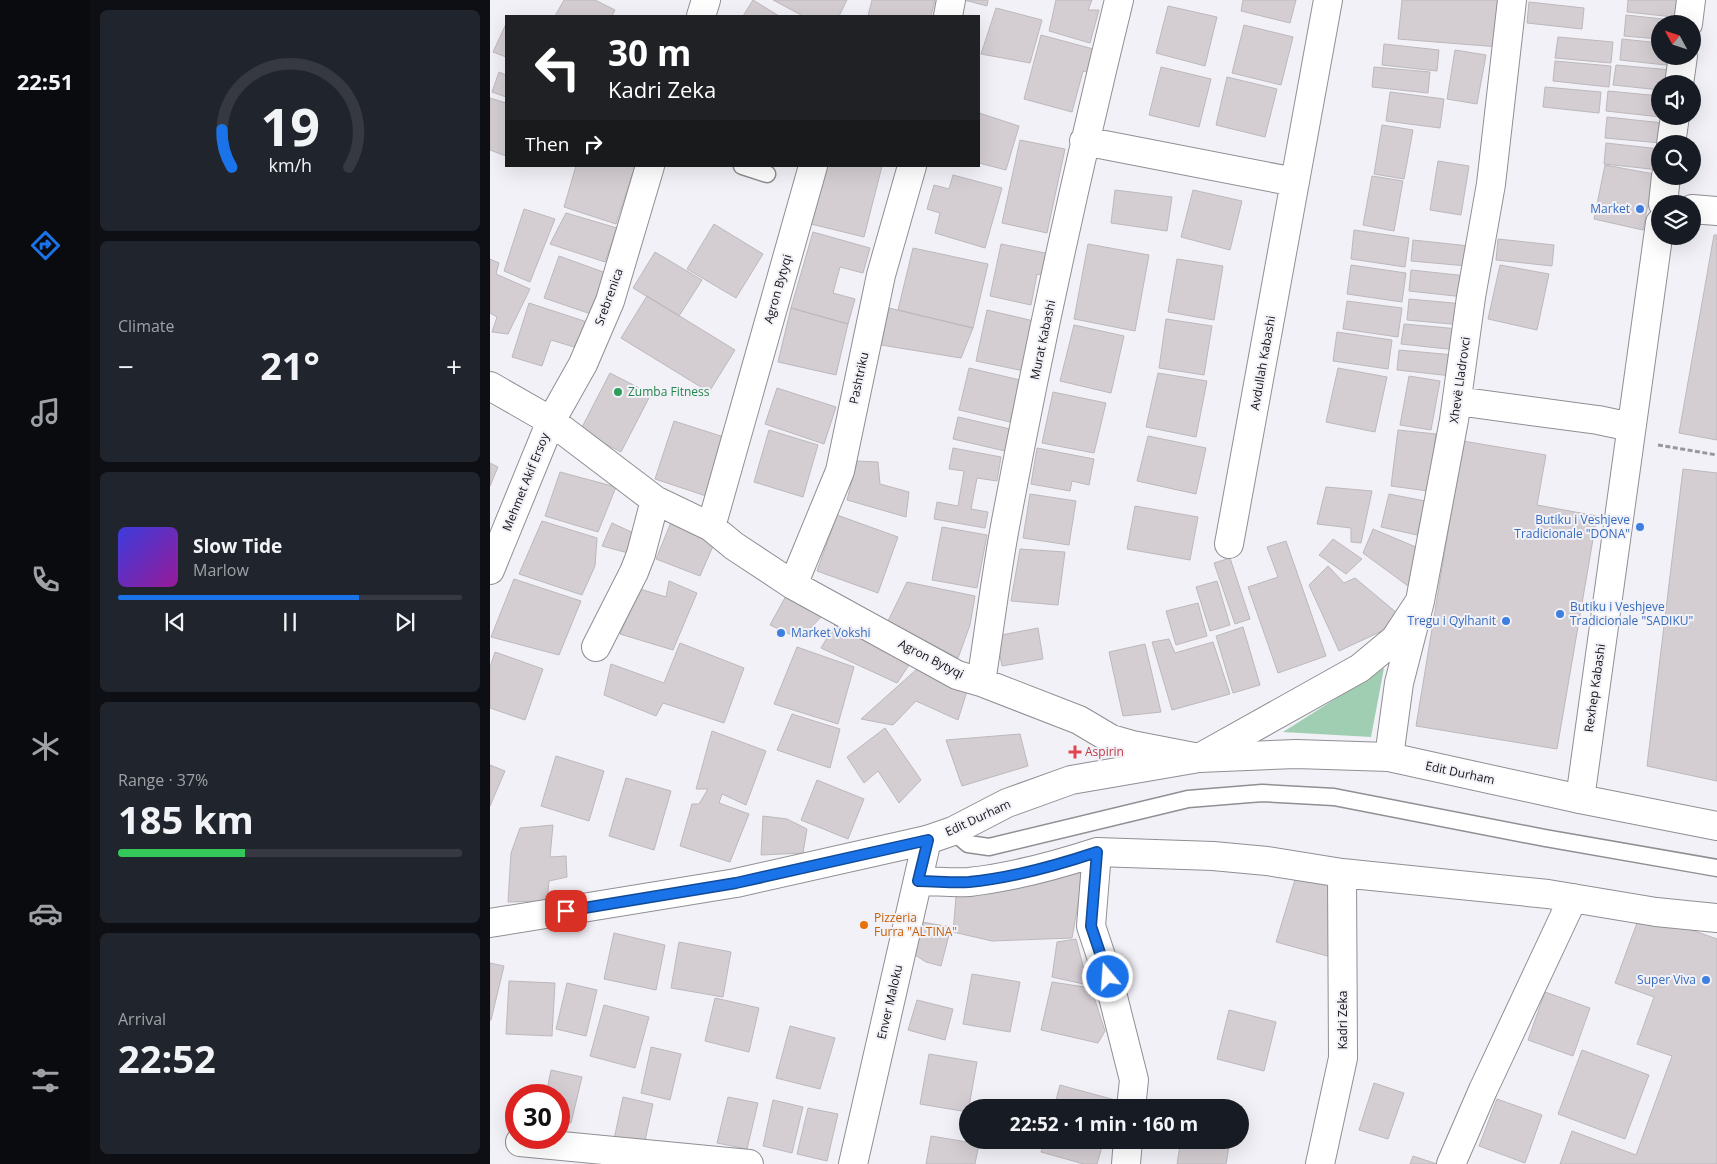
<!DOCTYPE html>
<html lang="en">
<head>
<meta charset="utf-8">
<style>
	:root { --surface:#171b24; --page:#20242c; --text:#f1f3f6; --muted:#9ea1a6; --line:#363941; --accent:#1a73e8 }
	body { margin:0; font-family:"Open Sans",sans-serif; background:var(--page); color:var(--text); height:100vh; display:flex; flex-direction:column; font-size:19px; white-space:nowrap }
	* { box-sizing:border-box; margin:0 }
	p { font-size:16px; color:var(--muted) }
	.icon { flex:none; width:28px; height:28px; fill:none; stroke:currentColor; stroke-width:2; stroke-linecap:round; stroke-linejoin:round }
	.map { position:relative; flex:1; overflow:hidden }
	.side { display:flex; flex-direction:column; gap:10px; padding:10px; background:#0d0f14; width:400px }
	.side>* { flex:none }
	.banner { position:absolute; left:15px; top:15px; width:475px; height:152px; border-radius:0px; box-shadow:0 5px 20px #0002; background:#202124; color:#fff; overflow:hidden }
	.needle { width:32px; rotate:310deg }
	.controls { position:absolute; left:1161px; top:15px; display:grid; gap:10px }
	.controls a { display:grid; place-items:center; width:50px; height:50px; border-radius:50%; background:var(--surface); box-shadow:0 5px 20px #0002; font-size:25px }
	.speed { position:absolute; left:15px; top:1084px; display:flex; gap:10px; font-size:25px; font-weight:700; text-align:center }
	.speed>* { display:grid; place-content:center; width:65px; height:65px; border-radius:50%; background:var(--surface); box-shadow:0 5px 20px #0002; line-height:1 }
	.speed .limit { border:8px solid #d22; background:#fff; color:#111 }
	.pin { position:absolute; display:grid; place-items:center; width:42px; height:42px; color:#fff; margin:-21px; border-radius:10px; box-shadow:0 2px 8px #0006 }
	.me { position:absolute; width:55px; margin:-28px; rotate:342deg; stroke-linejoin:round; filter:drop-shadow(0 0 4px #0008) }
	.turn { display:flex; align-items:center; gap:18px; height:105px; padding:0 20px; font-size:22px }
	.turn .icon { width:65px; height:65px; stroke-width:2.5 }
	.turn b { display:block; font-size:35px; line-height:42px }
	.then { display:flex; align-items:center; height:48px; padding:0 20px; background:#0003; gap:10px; font-size:19px }
	.big { font-size:38px; font-weight:700; line-height:1.1 }
	.side .widget { flex:1; display:flex; flex-direction:column; justify-content:center; gap:8px; min-width:0; padding:0 18px; border-radius:8px; background:var(--page) }
	.side .dial { align-items:center; gap:0 }
	.dial svg { height:130px; overflow:visible; fill:none; stroke:var(--line); stroke-width:7; stroke-linecap:round; text-anchor:middle }
	.dial text { fill:var(--text); stroke:none }
	.song { display:flex; align-items:center; gap:15px }
	.cover { width:60px; height:60px; border-radius:8px; background:linear-gradient(135deg,hsl(240 70% 55%),hsl(300 70% 35%)) }
	.played { height:5px; border-radius:2px; background:linear-gradient(90deg,var(--accent) 70%,var(--line) 70%) }
	.keys { display:flex; justify-content:space-around; direction:ltr }
	.heat { display:flex; justify-content:space-between; align-items:center; font-size:28px; direction:ltr }
	.charge { height:8px; border-radius:4px; background:linear-gradient(90deg,#34c759 37%,var(--line) 0) }
	.trip { position:absolute; left:469px; top:1099px; width:290px; height:50px; border-radius:25px; background:var(--surface); box-shadow:0 5px 20px #0002; font-weight:700; line-height:50px; text-align:center }
	main { display:flex; flex:1; min-height:0 }
	.tabs { display:flex; flex-direction:column; width:90px; justify-content:space-around; align-items:center; background:#090b0e; color:var(--muted) }
	.tabs .icon { width:35px; height:35px }
	.tabs .current { color:var(--accent) }
	.tabs b { font-size:22px; color:var(--text) }
	.map>svg:first-child { display:block }
	.green { fill:#a0ceb2 }
	.building { fill:#d4ced2; stroke:#bdb8bb }
	.lines { fill:none; stroke-linecap:round; stroke-linejoin:round }
	.service-casing { stroke:#8f8f94; stroke-width:19 }
	.minor-casing { stroke:#8f8f94; stroke-width:30 }
	.tertiary-casing { stroke:#8f8f94; stroke-width:30 }
	.path { stroke:#97979c; stroke-width:3; stroke-dasharray:5 2.5; stroke-linecap:butt }
	.service { stroke:#fff; stroke-width:16 }
	.minor { stroke:#fff; stroke-width:28 }
	.tertiary { stroke:#fff; stroke-width:28 }
	.route-casing { stroke:#114b97; stroke-width:12 }
	.route { stroke:#1a73e8; stroke-width:9 }
	.shop-dot { fill:#3f7fe0; stroke:#f1f1f7; stroke-width:2 }
	.leisure-dot { fill:#2e9e5b; stroke:#f1f1f7; stroke-width:2 }
	.health-dot { fill:#e0444e; stroke:#f1f1f7; stroke-width:2 }
	.food-dot { fill:#e8710a; stroke:#f1f1f7; stroke-width:2 }
	.labels { text-anchor:middle; stroke-width:4; stroke-linejoin:round; paint-order:stroke }
	.shop-label { font-size:12px; fill:#366cbe; stroke:#f1f1f7; text-anchor:end }
	.street-label { font-size:12px; fill:#131315; stroke:#f1f1f7 }
	.leisure-label { font-size:12px; fill:#27864d; stroke:#f1f1f7; text-anchor:start }
	.health-label { font-size:12px; fill:#be3a42; stroke:#f1f1f7; text-anchor:start }
	.food-label { font-size:12px; fill:#c56008; stroke:#f1f1f7; text-anchor:start }
</style>
</head>
<body>
<main>
<nav class="tabs">
<b>22:51</b>
<svg class="icon current" aria-label="directions" viewBox="0 0 24 24"><path d="M12 3l9 9-9 9-9-9zM9 14v-3h6M13 9l2 2-2 2"/></svg>
<svg class="icon" aria-label="music" viewBox="0 0 24 24"><path d="M9 18V5l10-2v13"/><circle cx="6" cy="18" r="3"/><circle cx="16" cy="16" r="3"/></svg>
<svg class="icon" aria-label="phone" viewBox="0 0 24 24"><path d="M5 4h4l2 5-3 2q2 4 5 5l2-3 5 2v4C11 20 4 13 5 4z"/></svg>
<svg class="icon" aria-label="climate" viewBox="0 0 24 24"><path d="M12 3v18M4 7l16 10M4 17L20 7"/></svg>
<svg class="icon" aria-label="car" viewBox="0 0 24 24"><path d="M5 17H2v-5l4-1 3-4h7l3 4 3 1v5h-3M9 17h6M6 11h13"/><circle cx="7" cy="17" r="2"/><circle cx="17" cy="17" r="2"/></svg>
<svg class="icon" aria-label="filters" viewBox="0 0 24 24"><path d="M4 7h16M4 17h16"/><circle cx="9" cy="7" r="2"/><circle cx="15" cy="17" r="2"/></svg>
</nav>
<section class="side">
<div class="widget dial"><svg viewBox="0 0 100 80">
<path d="M14 69A42 42 0 1 1 86 69"/>
<path d="M14 69A42 42 0 0 1 8 46" stroke="#1a73e8"/>
<text x="50" y="56" font-size="32" font-weight="700">19</text>
<text x="50" y="72" font-size="11">km/h</text>
</svg></div>
<div class="widget"><p>Climate</p>
<div class="heat"><a>−</a><b class="big">21°</b><a>+</a></div>
</div>
<div class="widget">
<div class="song"><i class="cover"></i><div><b>Slow Tide</b><p>Marlow</p></div></div>
<div class="played"></div>
<div class="keys"><svg class="icon" aria-label="previous" viewBox="0 0 24 24"><path d="M18 5L8 12l10 7zM5 5v14"/></svg><svg class="icon" aria-label="pause" viewBox="0 0 24 24"><path d="M8 5v14M16 5v14"/></svg><svg class="icon" aria-label="next" viewBox="0 0 24 24"><path d="M6 5l10 7-10 7zM19 5v14"/></svg></div>
</div>
<div class="widget"><p>Range · 37%</p><b class="big">185 km</b><div class="charge"></div></div>
<div class="widget"><p>Arrival</p><b class="big">22:52</b></div>
</section>
<div class="map">
<svg width="1227" height="1164" viewBox="0 0 1227 1164">
	<rect width="100%" height="100%" fill="#f1f1f7"/>
	<!-- green -->
	<path class="green" d="M894,668L881,737L793,732Z"/>
	<!-- building -->
	<path class="building" d="M74,0H105L125,10L122,16H65Z
		M263,0L289,16H253Z
		M283,0H357L349,16H313Z
		M382,0H445L441,16H378Z
		M474,0H498L497,6Z
		M566,0H602L598,10H609L600,43L559,31Z
		M753,0H806L800,23L751,11Z
		M912,0H1013L1009,47L908,39Z
		M1138,0H1194L1193,18L1137,12Z
		M1039,2L1094,8L1092,29L1037,23Z
		M678,6L727,17L715,66L666,53Z
		M506,8L552,20L540,63L491,54Z
		M1136,15L1191,21V24H1170V39L1134,36Z
		M16,24V57L3,52Z
		M754,25L803,37L791,85L742,73Z
		M551,35L607,50L601,73L593,71L582,112L534,99Z
		M1068,37L1123,42L1121,63L1065,58Z
		M1132,39L1170,43V56H1186L1185,66L1130,60Z
		M894,44L949,50L947,71L892,65Z
		M965,50L996,55L987,104L957,99Z
		M1065,61L1121,66L1119,87L1063,81Z
		M1126,65L1181,70L1180,84H1170V90L1123,85Z
		M671,67L721,79L709,127L659,115Z
		M884,67L940,72L938,93L882,87Z
		M9,72L16,75V97L2,92Z
		M737,77L787,89L775,137L726,125Z
		M1055,87L1111,92L1109,113L1053,107Z
		M1118,91L1170,96V116L1171,117L1116,111Z
		M900,92L954,99L950,128L896,121Z
		M0,98L16,103V156L0,150Z
		M489,113L529,126L516,170L489,163Z
		M1117,117L1173,123L1171,143L1115,138Z
		M892,125L923,130L914,179L884,174Z
		M530,140L575,149L557,233L512,223Z
		M1116,143L1170,149V170L1114,164Z
		M948,161L979,166L971,215L940,210Z
		M1115,165L1164,174L1153,230L1104,219Z
		M86,166H145L126,224L74,207Z
		M336,166H392L374,237L321,224Z
		M463,175L512,188L495,248L445,233L450,213L437,209L444,185L459,189Z
		M882,176L913,181L904,231L873,225Z
		M625,190L682,197L677,231L621,223Z
		M703,190L752,201L740,250L691,237Z
		M34,209L65,219L40,282L14,271Z
		M76,213L127,228L115,262L60,244Z
		M224,224L273,254L246,298L197,269Z
		M864,230L919,238L915,267L861,259Z
		M323,232L380,248L373,273L350,267L343,293L365,299L358,324L301,308Z
		M1224,235H1227V440L1189,433Z
		M1008,239L1064,245L1062,266L1006,260Z
		M923,240L979,246L977,266L921,261Z
		M511,244L560,254L555,276L547,274L541,305L500,296Z
		M598,244L659,255L645,331L584,319Z
		M423,248L498,264L483,328L408,310Z
		M165,252L212,280L189,316L143,288Z
		M69,256L116,273L101,314L54,298Z
		M0,259L9,263L6,274L40,289L18,334L2,332L7,317L0,313Z
		M687,259L733,266L724,320L678,312Z
		M861,265L916,273L912,302L857,294Z
		M1010,265L1059,274L1047,330L998,319Z
		M921,270L977,276L974,297L919,291Z
		M157,296L245,350L219,392L131,338Z
		M919,299L974,304L972,325L917,320Z
		M857,301L912,308L908,337L853,329Z
		M39,303L97,322L84,347L61,340L52,366L22,357Z
		M301,308L358,324L346,375L288,362Z
		M399,308L483,328L471,358L391,345Z
		M497,310L544,321L534,371L486,361Z
		M676,319L722,326L714,375L669,368Z
		M914,324L969,329L967,350L911,344Z
		M584,325L634,336L621,393L570,381Z
		M847,332L902,340L898,369L843,361Z
		M909,350L964,355L962,376L907,370Z
		M479,368L530,380L520,422L469,410Z
		M848,368L897,377L885,432L836,422Z
		M120,373L161,394L131,452L90,431Z
		M668,373L717,381L706,437L656,427Z
		M919,376L950,381L941,430L910,425Z
		M287,388L346,407L334,444L275,424Z
		M563,392L616,403L604,453L552,443Z
		M468,417L520,429L515,451L463,439Z
		M184,421L237,438L219,497L165,479Z
		M279,430L328,445L313,497L264,482Z
		M908,430L946,434L938,491L901,486Z
		M658,436L716,448L706,494L647,481Z
		M973,441L1056,455L1047,505L1107,516L1067,749L926,726Z
		M463,448L511,457L507,481L487,478L481,509L498,512L495,528L444,519L447,502L468,506L474,471L459,469Z
		M547,448L604,459L599,485L582,481L580,491L541,484Z
		M367,461L388,462L390,484L419,492L416,517L357,500Z
		M0,463L8,467L0,486Z
		M1193,469L1227,473V781L1157,766Z
		M70,472L126,487L108,532L55,516Z
		M836,487L882,491L871,543L861,542V528L827,524Z
		M540,494L586,501L579,545L533,538Z
		M899,494L935,501L927,535L891,527Z
		M645,506L708,517L700,560L637,549Z
		M184,515L227,537L210,576L166,559Z
		M347,515L408,537L388,593L327,571Z
		M52,521L107,538L105,566L92,595L29,574Z
		M122,523L150,536L142,554L112,546Z
		M452,527L497,535L487,588L442,580Z
		M883,529L933,550L918,586L873,553Z
		M843,539L872,559L856,574L829,555Z
		M796,541L836,656L788,673L758,587L788,577L777,547Z
		M530,549L575,552L568,605L521,601Z
		M740,558L760,619L745,624L724,563Z
		M838,566L854,583L865,578L907,613L892,631L849,651L819,585Z
		M24,579L91,601L69,655L1,637Z
		M179,581L207,593L183,650L130,634L150,589L176,597Z
		M727,581L740,625L720,631L706,587Z
		M417,582L485,596L480,625L468,658L398,621Z
		M297,594L333,615L310,639L280,625Z
		M708,603L717,636L686,645L676,611Z
		M346,623L419,665L407,683L331,648Z
		M753,627L770,685L743,693L726,636Z
		M548,628L553,659L512,666L506,636Z
		M679,639L685,653L723,642L740,694L682,710L662,642Z
		M190,643L254,668L234,723L173,703L166,716L114,695L121,664L174,683Z
		M655,644L671,712L633,716L619,652Z
		M307,647L364,667L348,724L284,704Z
		M5,652L53,669L35,720L0,708V667Z
		M427,669L477,691L468,720L426,701L403,725L371,719Z
		M302,714L350,729L340,768L287,750Z
		M395,728L431,780L409,803L388,771L374,783L357,757Z
		M222,731L276,751L256,805L232,794L229,803L259,814L240,862L190,846L202,804H209L218,789H206Z
		M530,734L538,766L472,786L456,740Z
		M66,756L114,771L99,821L51,806Z
		M0,765L15,771L0,806Z
		M136,778L181,791L164,850L119,836Z
		M327,780L374,799L358,839L311,820Z
		M273,816L297,819L317,829L313,853L271,855Z
		M63,825L60,857L76,856L77,877L59,881L57,901L18,902L21,853L30,828Z
		M594,870L582,938L502,941L463,932L466,897Z
		M808,870L843,874L841,957L786,942Z
		M1151,912L1227,939V1164H1070L1082,1131L1146,1155L1182,1056L1147,1044L1164,997L1125,983Z
		M432,922L461,927L451,966L436,962L425,955Z
		M124,933L175,945L166,990L114,979Z
		M586,939L598,985L562,977L567,942Z
		M189,942L241,952L233,997L181,988Z
		M0,963L14,966L1,1020H0Z
		M482,974L530,982L520,1032L473,1024Z
		M19,981L65,983L62,1036L16,1034Z
		M562,982L601,988L615,1031L608,1043L551,1030Z
		M77,983L107,990L96,1036L66,1029Z
		M1055,992L1100,1008L1083,1056L1038,1040Z
		M225,998L269,1008L259,1052L215,1041Z
		M427,1000L463,1009L455,1040L418,1030Z
		M114,1005L159,1017L145,1068L100,1056Z
		M739,1010L786,1022L774,1071L727,1059Z
		M300,1026L345,1038L330,1089L286,1078Z
		M161,1047L191,1054L180,1100L151,1093Z
		M1092,1050L1159,1075L1135,1139L1068,1114Z
		M439,1054L487,1062L478,1112L430,1104Z
		M61,1070L92,1077L81,1123L69,1120V1095H56Z
		M884,1083L914,1093L898,1139L869,1130Z
		M570,1085L625,1100L623,1108H564Z
		M133,1097L163,1104L153,1150L123,1144Z
		M238,1097L268,1103L257,1149L227,1143Z
		M1007,1099L1052,1115L1035,1163L989,1146Z
		M283,1100L313,1107L302,1153L273,1146Z
		M318,1108L348,1114L337,1161L307,1154Z
		M441,1136L489,1144L485,1164H436Z
		M555,1140H614L607,1164H594L551,1152Z
		M691,1140H740L736,1164H687Z
		M923,1156L947,1164H920Z"/>
	<g class="lines">
		<defs>
			<path id="service" d="M252,166L277,174
				M463,831L478,844L499,847L698,799L772,793L844,797L1055,838L1227,868"/>
			<path id="minor" d="M211,16L216,0
				M458,16L461,0
				M1198,24L1201,0
				M1189,84L1193,56
				M594,141L805,182
				M1181,144L1185,116
				M1173,204L1176,176
				M1202,209L1227,211
				M0,386L61,421L165,500L221,527L244,546L303,585L467,675L491,682L589,720L621,739L642,745L709,758L870,668L905,639L930,601
				M967,401L1108,420L1141,427
				M221,527L323,166
				M739,544L838,0
				M0,570L61,421L93,364L120,301L160,166
				M303,585L350,471L391,275L422,166
				M106,647L144,572L151,554L165,500
				M491,682C499,632 505,582 514,532C547,354 586,176 629,0
				M899,757L909,683L930,601L964,420L981,297L1001,184L1022,0
				M1090,799L1170,223
				M607,852L723,856L777,861L852,873L1058,894L1166,912L1227,918
				M428,881C445,881 462,883 479,882C524,877 564,866 607,852L601,926L618,977L644,1080L641,1108
				M30,1142L259,1164
				M363,1164L437,840
				M636,1164L638,1140
				M830,1164L853,1058L852,873
				M961,1164L993,1090L1083,898"/>
			<path id="tertiary" d="M0,923L246,883L437,840L463,831L517,803L581,780L709,758L806,754L899,757L1090,799L1227,826"/>
		</defs>
		<!-- service casing -->
		<use href="#service" class="service-casing"/>
		<!-- minor casing -->
		<use href="#minor" class="minor-casing"/>
		<!-- tertiary casing -->
		<use href="#tertiary" class="tertiary-casing"/>
		<!-- path -->
		<path class="path" d="M1168,445L1227,455"/>
		<!-- service -->
		<use href="#service" class="service"/>
		<!-- minor -->
		<use href="#minor" class="minor"/>
		<!-- tertiary -->
		<use href="#tertiary" class="tertiary"/>
	</g>
	<g class="lines">
		<defs>
			<path id="route" d="M76,911L246,883L438,840L428,881C445,881 462,883 479,882C523,878 565,866 607,852L601,926L618,977"/>
		</defs>
		<!-- route casing -->
		<use href="#route" class="route-casing"/>
		<!-- route -->
		<use href="#route" class="route"/>
	</g>
	<!-- markers -->
	<g class="shop-dot">
		<circle cx="1150" cy="209" r="5"/>
		<circle cx="1150" cy="527" r="5"/>
		<circle cx="1070" cy="614" r="5"/>
		<circle cx="1016" cy="621" r="5"/>
		<circle cx="291" cy="633" r="5"/>
		<circle cx="1216" cy="980" r="5"/>
	</g>
	<circle class="leisure-dot" cx="128" cy="392" r="5"/>
	<path class="health-dot" d="M582.5 744.5h5v5h5v5h-5v5h-5v-5h-5v-5h5z"/>
	<circle class="food-dot" cx="374" cy="925" r="5"/>
	<g class="labels">
		<!-- shop labels -->
		<g class="shop-label">
			<text x="1140" y="213">Market</text>
			<text x="1140" y="524">Butiku i Veshjeve<tspan x="1140" dy="14">Tradicionale "DONA"</tspan></text>
			<text x="1080" y="611" text-anchor="start">Butiku i Veshjeve<tspan x="1080" dy="14">Tradicionale "SADIKU"</tspan></text>
			<text x="1006" y="625">Tregu i Qylhanit</text>
			<text x="301" y="637" text-anchor="start">Market Vokshi</text>
			<text x="1206" y="984">Super Viva</text>
		</g>
		<!-- street labels -->
		<g class="street-label">
			<text transform="translate(288 289) rotate(-74)" y="4">Agron Bytyqi</text>
			<text transform="translate(119 297) rotate(-70)" y="4">Srebrenica</text>
			<text transform="translate(553 340) rotate(-78)" y="4">Murat Kabashi</text>
			<text transform="translate(773 363) rotate(-80)" y="4">Avdullah Kabashi</text>
			<text transform="translate(369 378) rotate(-78)" y="4">Pashtriku</text>
			<text transform="translate(970 380) rotate(-82)" y="4">Xhevë Lladrovci</text>
			<text transform="translate(36 482) rotate(-68)" y="4">Mehmet Akif Ersoy</text>
			<text transform="translate(441 659) rotate(27)" y="4">Agron Bytyqi</text>
			<text transform="translate(1105 688) rotate(-82)" y="4">Rexhep Kabashi</text>
			<text transform="translate(970 773) rotate(12)" y="4">Edit Durham</text>
			<text transform="translate(488 818) rotate(-25)" y="4">Edit Durham</text>
			<text transform="translate(400 1002) rotate(-77)" y="4">Enver Maloku</text>
			<text transform="translate(853 1020) rotate(-90)" y="4">Kadri Zeka</text>
		</g>
		<!-- leisure labels -->
		<g class="leisure-label">
			<text x="138" y="396">Zumba Fitness</text>
		</g>
		<!-- health labels -->
		<g class="health-label">
			<text x="595" y="756">Aspirin</text>
		</g>
		<!-- food labels -->
		<g class="food-label">
			<text x="384" y="922">Pizzeria<tspan x="384" dy="14">Furra "ALTINA"</tspan></text>
		</g>
	</g>
</svg>
<div class="controls">
<a><svg class="needle" viewBox="-14 -14 28 28"><path d="M0-13l5 13h-10z" fill="#e53935"/><path d="M0 13l5-13h-10z" fill="#9ea1a6"/></svg></a>
<a><svg class="icon" aria-label="sound" viewBox="0 0 24 24"><path d="M4 9h4l5-4v14l-5-4H4zM17 9q2 3 0 6"/></svg></a>
<a><svg class="icon" aria-label="search" viewBox="0 0 24 24"><circle cx="10" cy="10" r="6"/><path d="M15 15l6 6"/></svg></a>
<a><svg class="icon" aria-label="layers" viewBox="0 0 24 24"><path d="M12 4l9 5-9 5-9-5zM3 14l9 5 9-5"/></svg></a>
</div>
<div class="speed"><div class="limit">30</div></div>
<div class="pin" style="left:76px;top:911px;background:#d93025"><svg class="icon" aria-label="arrive" viewBox="0 0 24 24"><path d="M6 21V4h12l-3 4 3 4H6"/></svg></div>
<svg class="me" style="left:618px;top:977px" viewBox="-20 -20 40 40"><circle r="17" fill="#1a73e8" stroke="#fff" stroke-width="3"/><path d="M0-11L8 9 0 5-8 9z" fill="#fff"/></svg>
<div class="trip">22:52 · 1 min · 160 m</div>
<div class="banner">
<div class="turn"><svg class="icon" aria-label="left" viewBox="0 0 24 24"><path d="M17 20v-9H6M10 6l-5 5 5 5"/></svg><div><b>30 m</b>Kadri Zeka</div></div>
<div class="then">Then<svg class="icon" aria-label="right" viewBox="0 0 24 24"><path d="M7 20v-9h11M14 6l5 5-5 5"/></svg></div>
</div>
</div>
</main>
</body>
</html>
